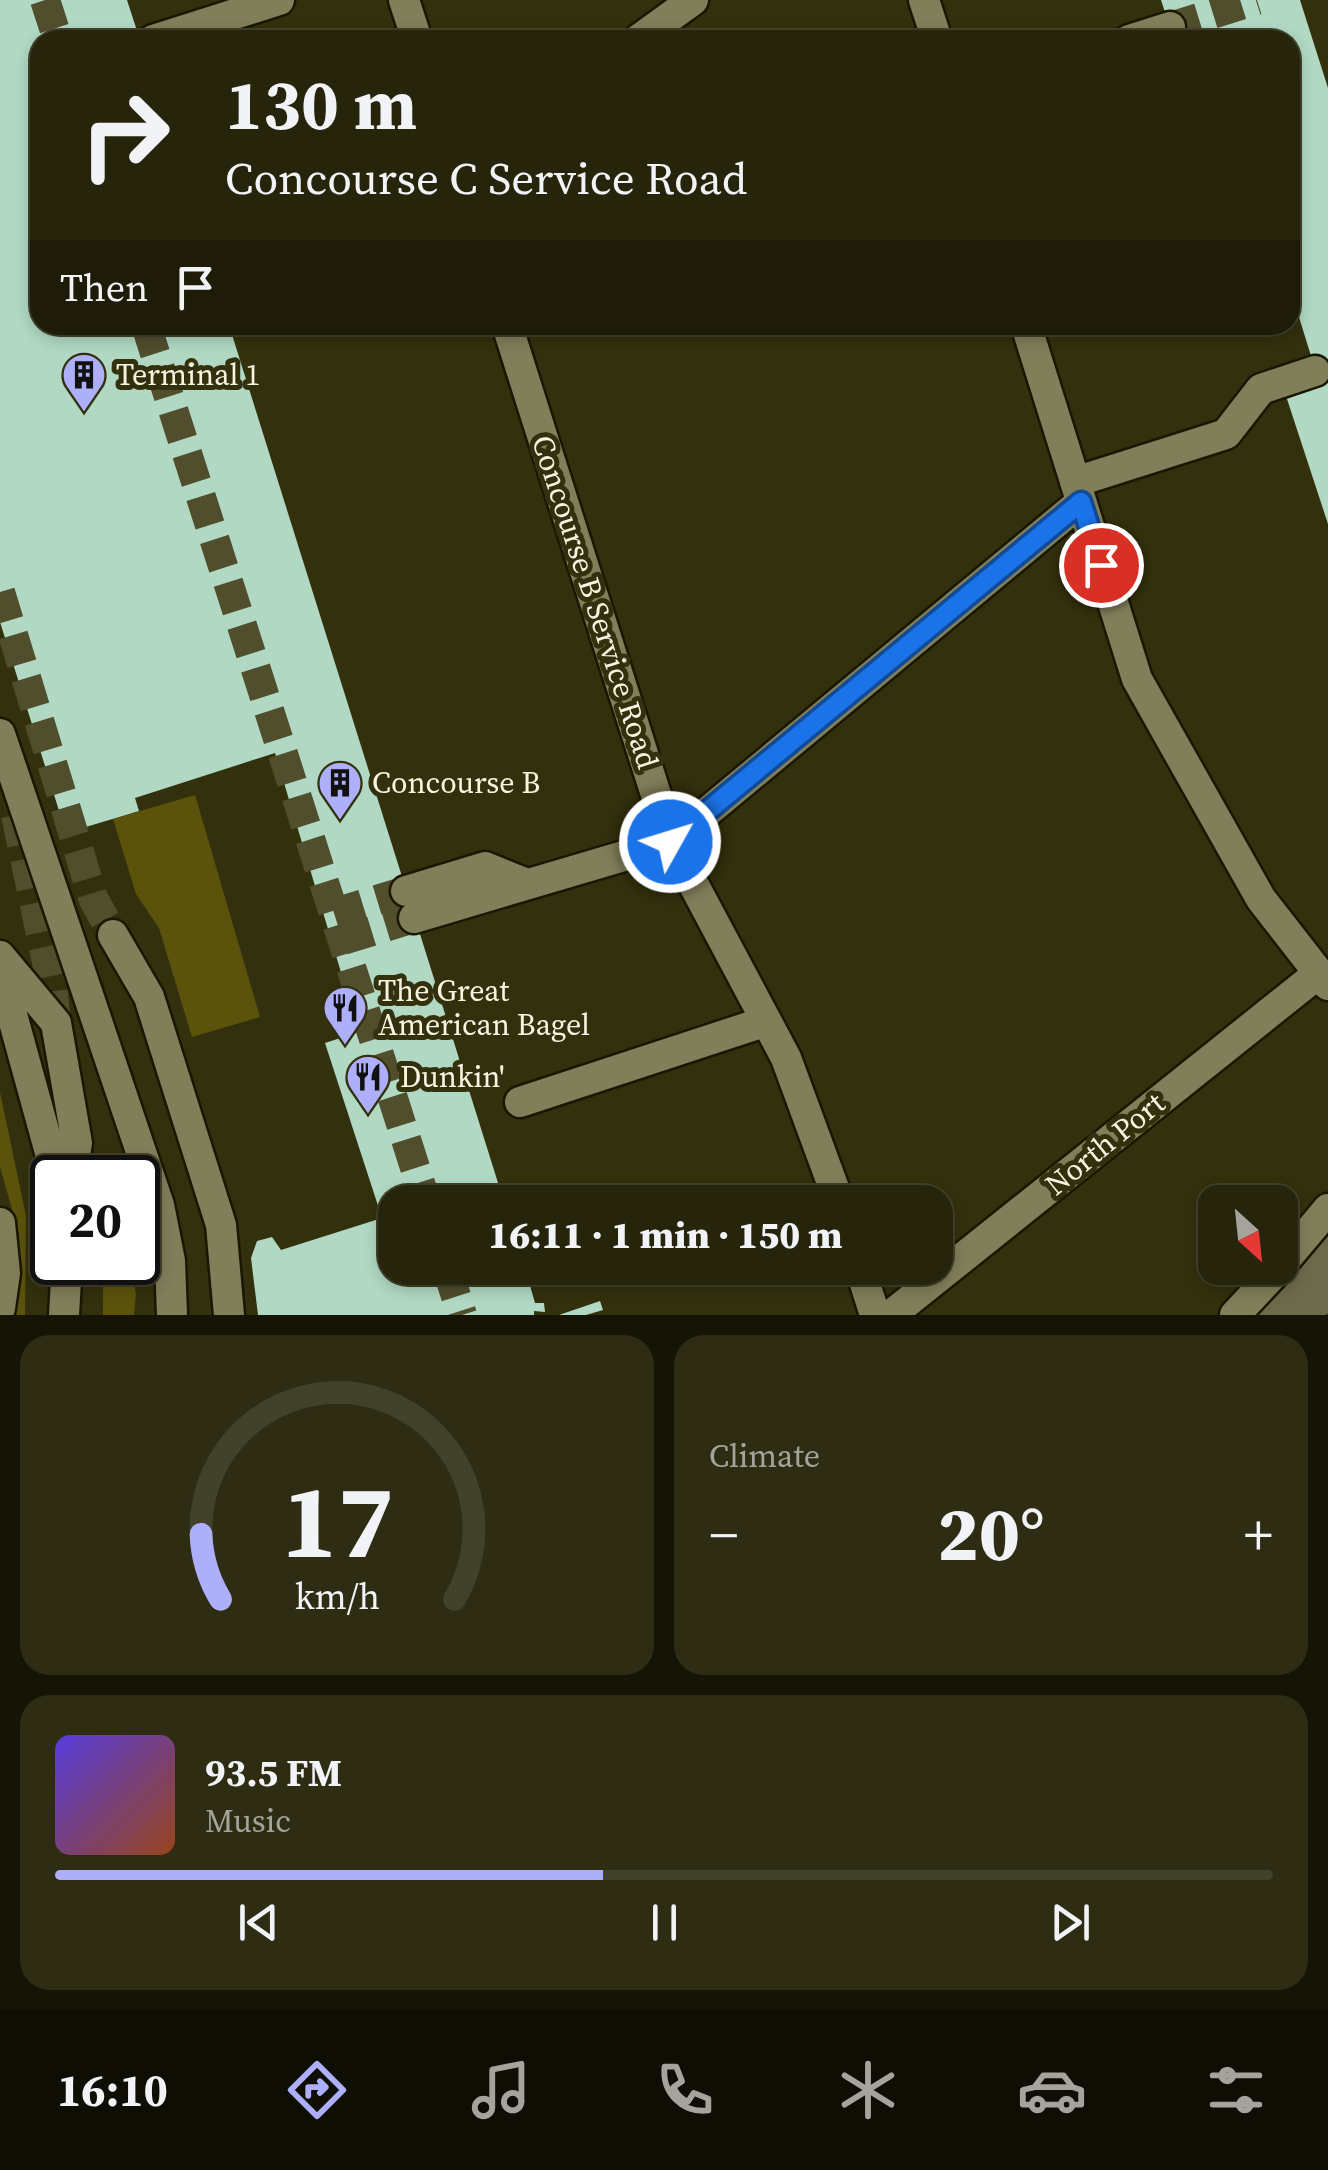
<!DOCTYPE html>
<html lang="en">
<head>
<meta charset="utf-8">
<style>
	:root { --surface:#26240a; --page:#2e2c13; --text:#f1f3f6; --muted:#a4a49c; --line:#42412b; --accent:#adaffb }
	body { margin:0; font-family:"Source Serif 4",serif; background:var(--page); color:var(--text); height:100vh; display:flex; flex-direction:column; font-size:38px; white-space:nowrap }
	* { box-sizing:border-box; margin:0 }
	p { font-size:32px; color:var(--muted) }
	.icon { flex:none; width:55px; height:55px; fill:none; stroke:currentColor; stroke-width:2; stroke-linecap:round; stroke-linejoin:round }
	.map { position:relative; height:1315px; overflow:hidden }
	.side { display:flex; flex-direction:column; gap:20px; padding:20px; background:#151406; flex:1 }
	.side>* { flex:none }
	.top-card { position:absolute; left:30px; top:30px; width:1270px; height:305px; border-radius:30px; box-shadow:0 5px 15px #0003,0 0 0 2px var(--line); background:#26240a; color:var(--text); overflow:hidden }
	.needle { width:65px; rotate:153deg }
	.tools { position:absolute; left:1198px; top:1185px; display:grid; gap:20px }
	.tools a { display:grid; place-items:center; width:100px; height:100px; border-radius:20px; background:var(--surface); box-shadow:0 5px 15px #0003,0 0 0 2px var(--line); font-size:50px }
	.speed { position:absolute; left:30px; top:1155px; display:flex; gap:20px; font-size:50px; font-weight:700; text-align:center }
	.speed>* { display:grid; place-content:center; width:130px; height:130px; border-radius:50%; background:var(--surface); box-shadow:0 5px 15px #0003,0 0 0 2px var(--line); line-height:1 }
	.speed .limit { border:5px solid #111; border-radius:15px; background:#fff; color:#111 }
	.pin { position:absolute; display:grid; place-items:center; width:85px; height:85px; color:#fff; margin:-42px; border:5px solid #fff; border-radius:50%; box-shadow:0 2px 10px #0007 }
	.me { position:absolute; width:110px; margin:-55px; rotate:51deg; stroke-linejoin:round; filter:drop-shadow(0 0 8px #0008) }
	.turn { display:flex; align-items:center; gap:35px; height:210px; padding:0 30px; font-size:45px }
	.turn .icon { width:130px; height:130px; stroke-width:2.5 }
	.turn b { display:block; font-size:70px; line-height:85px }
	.then { display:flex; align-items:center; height:95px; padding:0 30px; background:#0003; gap:20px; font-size:38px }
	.big { font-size:75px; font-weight:800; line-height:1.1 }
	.side .widget { flex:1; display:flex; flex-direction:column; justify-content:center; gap:15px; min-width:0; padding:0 35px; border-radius:30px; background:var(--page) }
	.side .dial { align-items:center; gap:0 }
	.dial svg { height:260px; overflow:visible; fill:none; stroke:var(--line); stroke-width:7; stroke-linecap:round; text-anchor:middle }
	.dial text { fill:var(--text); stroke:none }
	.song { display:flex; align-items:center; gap:30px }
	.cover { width:120px; height:120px; border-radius:15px; background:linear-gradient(135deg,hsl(250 70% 55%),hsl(20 70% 35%)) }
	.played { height:10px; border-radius:5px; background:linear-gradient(90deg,var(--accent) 45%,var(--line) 45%) }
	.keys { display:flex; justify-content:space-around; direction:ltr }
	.heat { display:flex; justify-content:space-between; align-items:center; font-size:55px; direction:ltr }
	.side .tiles { flex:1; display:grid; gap:20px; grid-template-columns:1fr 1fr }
	.widget:last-child { grid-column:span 2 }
	.trip { position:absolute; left:378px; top:1185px; width:575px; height:100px; border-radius:30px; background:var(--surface); box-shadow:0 5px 15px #0003,0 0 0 2px var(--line); font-weight:800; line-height:100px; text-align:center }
	.tabs { display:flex; height:160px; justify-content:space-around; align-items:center; background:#0f0e04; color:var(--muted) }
	.tabs .icon { width:70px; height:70px }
	.tabs .on { color:var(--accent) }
	.tabs b { font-size:45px; color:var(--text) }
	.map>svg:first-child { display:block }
	.green { fill:#5b530c }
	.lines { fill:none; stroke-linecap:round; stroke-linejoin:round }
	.taxiway { stroke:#6d6a4c; stroke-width:72 }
	.building { fill:#b0d8c3 }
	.minor-tunnel { stroke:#504e2d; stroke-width:30; stroke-dasharray:30 15; stroke-linecap:butt }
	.minor-casing { stroke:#1a1701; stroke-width:35 }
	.minor { stroke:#817e5a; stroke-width:30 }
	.route-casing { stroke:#114b97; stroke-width:25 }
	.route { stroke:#1a73e8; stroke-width:18 }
	.labels { text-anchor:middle; stroke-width:10; stroke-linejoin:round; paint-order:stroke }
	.poi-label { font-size:30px; fill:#f6f5e1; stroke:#33300d; text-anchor:start }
	.street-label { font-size:30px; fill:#f6f5e1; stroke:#33300d }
</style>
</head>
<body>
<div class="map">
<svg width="1328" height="1315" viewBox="0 0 1328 1315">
	<rect width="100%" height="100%" fill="#33300d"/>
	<!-- green -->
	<path class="green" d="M195,795L260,1017L192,1037L159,928L136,894L113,819Z
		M0,1092L26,1216L25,1315H14L20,1268L19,1234L0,1167Z
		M103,1263H131L136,1294L134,1315H103Z"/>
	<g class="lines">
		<!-- taxiway -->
		<path class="taxiway" d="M1270,1303L1328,1273"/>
	</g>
	<!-- building -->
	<path class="building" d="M0,0H127L140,40H40V325H229L494,1170L504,1202H395V1268H525L535,1303H544L545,1312L534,1311V1315H258L251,1258L257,1241L272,1237L281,1250L382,1218L325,1043L359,1032L275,753L135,798L139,811L66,833L0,622Z
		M1161,0H1300L1328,88V524L1286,396L1320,385L1290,288V40H1174Z
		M600,1301L603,1310L586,1315H559Z"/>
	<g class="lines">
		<!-- minor-tunnel -->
		<path class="minor-tunnel" d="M45,0L58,40
			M1170,27L1257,0
			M146,325L426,1202
			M0,592L93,898L113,935
			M16,815L52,986L56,1023
			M334,913L406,891
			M343,940L414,918
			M447,1268L462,1315"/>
		<defs>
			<path id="minor" d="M404,0L417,40
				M924,0L937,40
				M153,40L279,0
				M638,40L693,0
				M1129,40L1170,27
				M507,325L671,842L786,1058L839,1202
				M1026,325L1137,679L1261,899L1328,985
				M1075,482L1226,434L1261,389L1315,371
				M0,734L159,1205L170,1261L172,1315
				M406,891L485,867L527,884
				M414,918L671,842L1081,502
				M113,935L149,997L221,1225L229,1315
				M0,956L56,1023L77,1143L71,1178
				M0,971L57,1178
				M520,1102L764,1022
				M0,1223L5,1273L0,1308
				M1280,1266L1328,1209
				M860,1268L875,1315
				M64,1315L67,1262
				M891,1315L1319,973
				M1235,1315L1279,1268"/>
		</defs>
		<!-- minor casing -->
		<use href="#minor" class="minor-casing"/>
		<!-- minor -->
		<use href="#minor" class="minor"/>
	</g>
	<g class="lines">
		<defs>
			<path id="route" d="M670,842L1081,502L1101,565"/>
		</defs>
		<!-- route casing -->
		<use href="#route" class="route-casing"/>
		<!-- route -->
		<use href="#route" class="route"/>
	</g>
	<!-- icons -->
	<defs>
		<symbol id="building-pin" viewBox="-11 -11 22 30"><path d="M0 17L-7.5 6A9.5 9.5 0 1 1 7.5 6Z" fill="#adaffb" stroke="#33300d"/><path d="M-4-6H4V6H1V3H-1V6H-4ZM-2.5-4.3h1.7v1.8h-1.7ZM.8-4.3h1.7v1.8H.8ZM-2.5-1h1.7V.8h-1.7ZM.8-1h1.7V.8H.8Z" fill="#111"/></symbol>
		<symbol id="restaurant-pin" viewBox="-11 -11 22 30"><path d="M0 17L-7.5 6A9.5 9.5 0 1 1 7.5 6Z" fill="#adaffb" stroke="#33300d"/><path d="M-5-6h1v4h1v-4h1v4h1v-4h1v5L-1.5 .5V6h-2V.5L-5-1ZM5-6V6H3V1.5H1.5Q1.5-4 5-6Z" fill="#111"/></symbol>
	</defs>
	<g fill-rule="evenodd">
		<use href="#building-pin" x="59" y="350" width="50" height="68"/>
		<use href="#building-pin" x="315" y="758" width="50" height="68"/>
		<use href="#restaurant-pin" x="320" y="983" width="50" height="68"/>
		<use href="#restaurant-pin" x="343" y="1052" width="50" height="68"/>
	</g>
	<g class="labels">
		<!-- poi labels -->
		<g class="poi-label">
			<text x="116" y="385">Terminal 1</text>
			<text x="372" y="793">Concourse B</text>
			<text x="378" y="1001">The Great<tspan x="378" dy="34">American Bagel</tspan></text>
			<text x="400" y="1087">Dunkin'</text>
		</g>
		<!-- street labels -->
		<g class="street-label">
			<text transform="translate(595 602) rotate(72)" y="10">Concourse B Service Road</text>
			<text transform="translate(1105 1144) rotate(-39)" y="10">North Port</text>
		</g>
	</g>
</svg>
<div class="tools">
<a><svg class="needle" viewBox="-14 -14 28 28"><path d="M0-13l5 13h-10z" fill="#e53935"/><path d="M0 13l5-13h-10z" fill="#a4a49c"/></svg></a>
</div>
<div class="speed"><div class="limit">20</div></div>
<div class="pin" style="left:1101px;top:565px;background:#d93025"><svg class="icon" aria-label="arrive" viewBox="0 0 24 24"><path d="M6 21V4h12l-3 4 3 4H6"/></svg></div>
<svg class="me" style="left:670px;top:842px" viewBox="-20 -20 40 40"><circle r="17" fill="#1a73e8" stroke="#fff" stroke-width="3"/><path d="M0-11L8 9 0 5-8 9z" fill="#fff"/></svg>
<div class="trip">16:11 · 1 min · 150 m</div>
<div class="top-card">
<div class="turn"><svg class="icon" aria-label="right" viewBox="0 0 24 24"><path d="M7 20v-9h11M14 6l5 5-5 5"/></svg><div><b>130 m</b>Concourse C Service Road</div></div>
<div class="then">Then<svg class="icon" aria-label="arrive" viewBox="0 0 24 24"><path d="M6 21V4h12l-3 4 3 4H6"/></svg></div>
</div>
</div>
<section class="side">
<div class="tiles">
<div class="widget dial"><svg viewBox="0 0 100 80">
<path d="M14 69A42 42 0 1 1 86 69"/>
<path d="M14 69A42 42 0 0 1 8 49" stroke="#adaffb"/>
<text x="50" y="56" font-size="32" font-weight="700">17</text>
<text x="50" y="72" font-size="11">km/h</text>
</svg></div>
<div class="widget"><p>Climate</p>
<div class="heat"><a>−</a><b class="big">20°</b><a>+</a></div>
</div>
<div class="widget">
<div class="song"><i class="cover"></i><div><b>93.5 FM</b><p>Music</p></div></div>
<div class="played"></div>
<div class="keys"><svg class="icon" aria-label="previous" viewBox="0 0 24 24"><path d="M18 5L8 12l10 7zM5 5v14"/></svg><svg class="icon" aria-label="pause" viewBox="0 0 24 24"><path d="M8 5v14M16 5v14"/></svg><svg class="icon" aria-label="next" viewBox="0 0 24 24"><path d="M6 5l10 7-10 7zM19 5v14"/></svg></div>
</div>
</div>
</section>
<nav class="tabs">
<b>16:10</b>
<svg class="icon on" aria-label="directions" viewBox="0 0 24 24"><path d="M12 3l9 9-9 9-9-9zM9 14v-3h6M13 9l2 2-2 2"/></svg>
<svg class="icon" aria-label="music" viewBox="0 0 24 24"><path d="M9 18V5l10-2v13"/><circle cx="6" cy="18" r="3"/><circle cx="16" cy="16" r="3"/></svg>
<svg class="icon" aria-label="phone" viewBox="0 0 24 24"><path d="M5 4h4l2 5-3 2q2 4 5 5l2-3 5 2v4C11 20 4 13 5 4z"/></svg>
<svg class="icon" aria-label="climate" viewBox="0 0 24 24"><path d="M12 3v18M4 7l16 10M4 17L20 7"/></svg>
<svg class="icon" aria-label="car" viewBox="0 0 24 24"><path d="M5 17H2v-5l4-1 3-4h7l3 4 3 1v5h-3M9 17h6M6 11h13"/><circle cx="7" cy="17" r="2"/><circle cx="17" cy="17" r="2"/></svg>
<svg class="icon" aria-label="filters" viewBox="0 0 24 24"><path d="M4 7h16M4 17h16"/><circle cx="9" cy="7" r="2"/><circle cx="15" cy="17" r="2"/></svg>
</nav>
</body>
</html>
